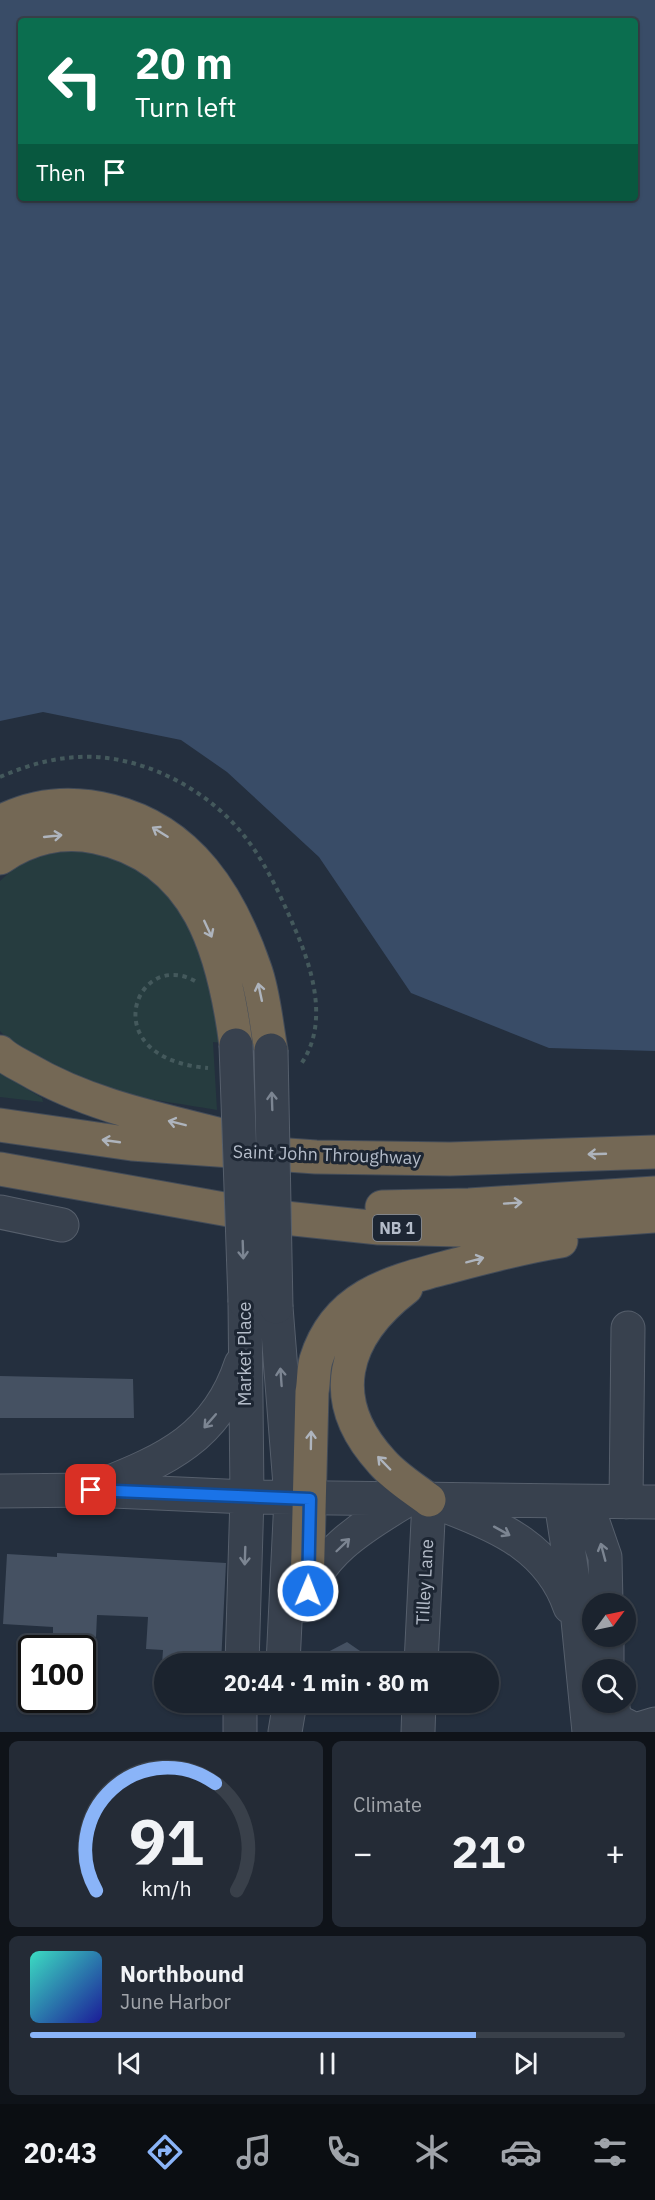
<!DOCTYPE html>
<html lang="en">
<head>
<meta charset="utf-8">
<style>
	:root { --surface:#1b232e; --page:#242b36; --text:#f1f3f6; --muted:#a0a4aa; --line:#39404a; --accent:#8ab4f8 }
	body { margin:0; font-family:"IBM Plex Sans",sans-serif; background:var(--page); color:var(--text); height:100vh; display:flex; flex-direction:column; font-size:22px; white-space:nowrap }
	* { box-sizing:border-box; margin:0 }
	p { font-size:20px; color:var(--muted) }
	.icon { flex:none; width:33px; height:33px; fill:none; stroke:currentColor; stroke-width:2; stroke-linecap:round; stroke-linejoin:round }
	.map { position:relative; height:1732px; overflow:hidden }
	.panel { display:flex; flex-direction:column; gap:9px; padding:9px; background:#0f1319; flex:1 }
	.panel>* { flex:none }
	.top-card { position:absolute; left:18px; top:18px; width:620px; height:183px; border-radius:6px; box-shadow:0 2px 4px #0004,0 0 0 2px var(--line); background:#0b6e4f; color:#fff; overflow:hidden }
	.needle { width:39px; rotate:57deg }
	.controls { position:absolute; left:582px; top:1593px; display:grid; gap:12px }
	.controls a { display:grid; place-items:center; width:54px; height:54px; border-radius:50%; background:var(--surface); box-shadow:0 2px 4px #0004,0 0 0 2px var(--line); font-size:30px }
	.speed { position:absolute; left:18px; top:1635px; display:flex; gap:12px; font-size:30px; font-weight:700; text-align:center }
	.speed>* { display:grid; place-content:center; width:78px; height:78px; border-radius:50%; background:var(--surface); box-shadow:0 2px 4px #0004,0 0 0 2px var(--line); line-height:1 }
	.speed .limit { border:3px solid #111; border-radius:9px; background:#fff; color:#111 }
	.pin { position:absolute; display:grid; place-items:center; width:51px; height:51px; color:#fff; margin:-26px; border-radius:12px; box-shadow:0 3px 9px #0006 }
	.me { position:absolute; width:66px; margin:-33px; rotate:1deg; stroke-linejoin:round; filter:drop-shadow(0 0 4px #0008) }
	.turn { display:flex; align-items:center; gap:21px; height:126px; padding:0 18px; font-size:27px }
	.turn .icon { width:78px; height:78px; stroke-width:2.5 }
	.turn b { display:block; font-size:42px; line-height:51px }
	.then { display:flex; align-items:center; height:57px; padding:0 18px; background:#0003; gap:12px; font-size:22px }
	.big { font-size:45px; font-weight:700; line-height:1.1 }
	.panel .card { flex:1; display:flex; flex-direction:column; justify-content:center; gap:9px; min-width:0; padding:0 21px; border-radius:9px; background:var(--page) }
	.panel .dial { align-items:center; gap:0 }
	.dial svg { height:156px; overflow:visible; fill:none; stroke:var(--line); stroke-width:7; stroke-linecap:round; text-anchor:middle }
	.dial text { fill:var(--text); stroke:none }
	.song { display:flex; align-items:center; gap:18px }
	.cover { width:72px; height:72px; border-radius:9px; background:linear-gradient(135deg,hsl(170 70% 55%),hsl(240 70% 35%)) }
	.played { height:6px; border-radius:3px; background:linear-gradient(90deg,var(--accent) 75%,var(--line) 75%) }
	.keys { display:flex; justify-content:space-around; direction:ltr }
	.heat { display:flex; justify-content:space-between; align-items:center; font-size:33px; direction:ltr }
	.panel .tiles { flex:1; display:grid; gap:9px; grid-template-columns:1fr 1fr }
	.card:last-child { grid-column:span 2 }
	.trip { position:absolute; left:154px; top:1653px; width:345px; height:60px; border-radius:30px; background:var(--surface); box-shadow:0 2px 4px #0004,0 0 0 2px var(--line); font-weight:700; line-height:60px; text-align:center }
	.menu { display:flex; height:96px; justify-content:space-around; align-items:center; background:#0b0e12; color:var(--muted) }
	.menu .icon { width:42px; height:42px }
	.menu .current { color:var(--accent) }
	.menu b { font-size:27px; color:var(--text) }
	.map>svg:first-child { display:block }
	.green { fill:#263c3f }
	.water { fill:#394c67; fill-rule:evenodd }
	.building { fill:#455162 }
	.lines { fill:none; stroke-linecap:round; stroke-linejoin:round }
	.minor-casing { stroke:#565f6c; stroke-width:35 }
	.highway-casing { stroke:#434c59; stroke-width:35 }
	.path { stroke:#44595c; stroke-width:4; stroke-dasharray:4.5 4.5; stroke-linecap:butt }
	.minor { stroke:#38414e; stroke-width:33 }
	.highway { stroke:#746855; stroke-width:33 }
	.minor-bridge-casing { stroke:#565f6c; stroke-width:35; stroke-linecap:butt }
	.minor-bridge { stroke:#38414e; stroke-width:33 }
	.oneway { stroke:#aeb4bd }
	.oneway2 { stroke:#7c8592 }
	.route-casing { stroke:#114b97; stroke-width:15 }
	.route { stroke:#1a73e8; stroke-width:10 }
	.labels { text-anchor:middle; stroke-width:6; stroke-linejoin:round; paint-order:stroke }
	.shield { fill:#1d2633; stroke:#878f9c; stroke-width:1.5 }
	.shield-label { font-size:16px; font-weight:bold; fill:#b4bcc9 }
	.street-label { font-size:18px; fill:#b4bcc9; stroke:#1d2633 }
</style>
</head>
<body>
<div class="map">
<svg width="655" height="1732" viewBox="0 0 655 1732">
	<rect width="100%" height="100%" fill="#242f3e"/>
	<!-- green -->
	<path class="green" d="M82,850C94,853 108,854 118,859C157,877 188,913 202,953C212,982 216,1014 222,1043L213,1042L217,1110C141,1097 56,1090 0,1031V881C23,858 52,852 82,850Z
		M0,1070L20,1085L42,1098L43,1102L0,1097Z"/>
	<!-- water -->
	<path class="water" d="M0,0H655V1051L549,1048L411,993L319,857L227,772L181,740L43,712L0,721ZM21,21H634V198H21Z"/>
	<!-- building -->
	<path class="building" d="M0,1376L133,1379L134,1418H0Z
		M57,1553L226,1563L221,1664H162L163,1650L146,1649L148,1617L97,1615L96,1637L53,1634V1627L3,1624L7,1554L57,1557Z
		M347,1642L379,1664H305Z"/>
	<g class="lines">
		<defs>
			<path id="minor" d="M0,1212L62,1225
				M276,1307L291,1498L283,1664
				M100,1486C166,1460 217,1437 241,1364
				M0,1491L91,1490L247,1497L655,1502
				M561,1502L576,1600L589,1732
				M586,1502L605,1557L606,1604
				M626,1502L628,1328
				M448,1507C501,1527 550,1549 570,1607
				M305,1605C313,1555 367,1524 407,1500
				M607,1636V1670
				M242,1664L247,1497L245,1302
				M421,1664L429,1500
				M612,1702L615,1720L635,1730L655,1724
				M240,1732V1702
				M285,1732L290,1702
				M418,1732L419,1702"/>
			<path id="highway" d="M0,822C35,804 73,801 111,811C190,831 230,896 255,969C264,994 266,1023 271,1050
				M0,858C28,838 62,830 96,837C199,858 224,953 236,1045
				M0,1052C7,1059 18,1064 27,1069C88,1105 158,1119 226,1136
				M0,1125L132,1144L316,1157L450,1159L655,1152
				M0,1169L257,1215L379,1228L459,1230L655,1216
				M382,1207L469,1205L655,1193
				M406,1288C342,1337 325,1400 382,1462C395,1477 413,1488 429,1500
				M307,1591L312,1392C314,1382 313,1370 316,1360C336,1295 391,1282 448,1267C486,1257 523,1247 561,1241"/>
		</defs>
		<!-- minor casing -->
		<use href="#minor" class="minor-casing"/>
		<!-- highway casing -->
		<use href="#highway" class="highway-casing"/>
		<!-- path -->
		<path class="path" d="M0,777C25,766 52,758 79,757C135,754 196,783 234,824C262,854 279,892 295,929C313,970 329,1024 301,1064
			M195,981C135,948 93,1059 208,1068"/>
		<!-- minor -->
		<use href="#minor" class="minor"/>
		<!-- highway -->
		<use href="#highway" class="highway"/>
		<defs>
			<path id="minor-bridge" d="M236,1045L245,1302
				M271,1050L276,1307"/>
		</defs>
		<!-- minor-bridge casing -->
		<use href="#minor-bridge" class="minor-bridge-casing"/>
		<!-- minor-bridge -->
		<use href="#minor-bridge" class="minor-bridge"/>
	</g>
	<!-- one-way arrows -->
	<defs><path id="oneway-shaft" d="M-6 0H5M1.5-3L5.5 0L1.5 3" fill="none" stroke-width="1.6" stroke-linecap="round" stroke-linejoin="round" transform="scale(1.5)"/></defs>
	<g class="oneway">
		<use href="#oneway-shaft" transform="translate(160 832) rotate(-148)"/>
		<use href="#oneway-shaft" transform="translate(53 836) rotate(-6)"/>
		<use href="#oneway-shaft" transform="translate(208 929) rotate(65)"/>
		<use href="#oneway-shaft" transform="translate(260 992) rotate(-102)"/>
		<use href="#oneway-shaft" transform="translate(177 1123) rotate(-166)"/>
		<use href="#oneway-shaft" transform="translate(111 1141) rotate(-172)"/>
		<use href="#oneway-shaft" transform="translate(597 1154) rotate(178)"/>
		<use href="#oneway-shaft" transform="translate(513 1203) rotate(-4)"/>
		<use href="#oneway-shaft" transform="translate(475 1260) rotate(-15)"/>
		<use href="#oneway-shaft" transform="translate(311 1440) rotate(-89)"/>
		<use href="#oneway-shaft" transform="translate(384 1463) rotate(-134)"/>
	</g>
	<g class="oneway2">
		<use href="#oneway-shaft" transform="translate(272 1101) rotate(-92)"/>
		<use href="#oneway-shaft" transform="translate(243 1250) rotate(88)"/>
		<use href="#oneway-shaft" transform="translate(281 1377) rotate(-94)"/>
		<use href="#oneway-shaft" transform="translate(210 1421) rotate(131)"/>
		<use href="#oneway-shaft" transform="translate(502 1531) rotate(29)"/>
		<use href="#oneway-shaft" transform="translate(343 1545) rotate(-44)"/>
		<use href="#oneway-shaft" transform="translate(603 1552) rotate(-105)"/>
		<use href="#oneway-shaft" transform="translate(245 1556) rotate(92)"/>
	</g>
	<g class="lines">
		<defs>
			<path id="route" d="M91,1490L310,1499L308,1591"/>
		</defs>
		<!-- route casing -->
		<use href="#route" class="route-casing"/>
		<!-- route -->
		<use href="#route" class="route"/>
	</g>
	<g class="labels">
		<!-- shield labels -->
		<rect class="shield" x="373" y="1215" width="48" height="26" rx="4.5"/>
		<g class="shield-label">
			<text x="397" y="1234">NB 1</text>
		</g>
		<!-- street labels -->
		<g class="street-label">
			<text transform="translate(327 1155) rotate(2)" y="6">Saint John Throughway</text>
			<text transform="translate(245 1354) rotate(-90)" y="6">Market Place</text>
			<text transform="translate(425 1582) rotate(-87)" y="6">Tilley Lane</text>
		</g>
	</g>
</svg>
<div class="controls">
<a><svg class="needle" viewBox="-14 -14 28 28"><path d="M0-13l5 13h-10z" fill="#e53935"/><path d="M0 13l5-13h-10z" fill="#a0a4aa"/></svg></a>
<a><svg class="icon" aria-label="search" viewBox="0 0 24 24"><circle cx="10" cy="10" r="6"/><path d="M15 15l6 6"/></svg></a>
</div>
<div class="speed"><div class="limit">100</div></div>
<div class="pin" style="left:91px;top:1490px;background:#d93025"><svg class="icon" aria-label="arrive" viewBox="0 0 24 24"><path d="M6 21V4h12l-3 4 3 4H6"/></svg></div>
<svg class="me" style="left:308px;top:1591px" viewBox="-20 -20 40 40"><circle r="17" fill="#1a73e8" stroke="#fff" stroke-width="3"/><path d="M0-11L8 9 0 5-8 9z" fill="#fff"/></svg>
<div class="trip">20:44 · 1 min · 80 m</div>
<div class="top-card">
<div class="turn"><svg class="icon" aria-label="left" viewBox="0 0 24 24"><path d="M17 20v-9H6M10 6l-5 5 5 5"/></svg><div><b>20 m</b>Turn left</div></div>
<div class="then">Then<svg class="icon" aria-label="arrive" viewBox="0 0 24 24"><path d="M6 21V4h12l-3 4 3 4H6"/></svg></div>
</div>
</div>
<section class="panel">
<div class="tiles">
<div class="card dial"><svg viewBox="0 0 100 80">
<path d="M14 69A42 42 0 1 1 86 69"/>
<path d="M14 69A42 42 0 0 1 75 14" stroke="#8ab4f8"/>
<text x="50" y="56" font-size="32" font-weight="700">91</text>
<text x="50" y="72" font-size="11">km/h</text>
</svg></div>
<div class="card"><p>Climate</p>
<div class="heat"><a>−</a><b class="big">21°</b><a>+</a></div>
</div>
<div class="card">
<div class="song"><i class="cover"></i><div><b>Northbound</b><p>June Harbor</p></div></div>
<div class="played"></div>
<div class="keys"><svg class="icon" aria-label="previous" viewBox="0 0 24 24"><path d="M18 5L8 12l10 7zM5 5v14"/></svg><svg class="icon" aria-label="pause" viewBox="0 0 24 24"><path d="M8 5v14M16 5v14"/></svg><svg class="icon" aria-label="next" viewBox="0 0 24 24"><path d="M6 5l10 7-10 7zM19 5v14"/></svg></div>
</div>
</div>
</section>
<nav class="menu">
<b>20:43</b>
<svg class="icon current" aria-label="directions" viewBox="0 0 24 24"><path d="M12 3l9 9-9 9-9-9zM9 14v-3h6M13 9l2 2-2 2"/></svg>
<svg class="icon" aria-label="music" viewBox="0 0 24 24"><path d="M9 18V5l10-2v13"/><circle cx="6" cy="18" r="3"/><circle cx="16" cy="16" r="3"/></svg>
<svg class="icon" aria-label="phone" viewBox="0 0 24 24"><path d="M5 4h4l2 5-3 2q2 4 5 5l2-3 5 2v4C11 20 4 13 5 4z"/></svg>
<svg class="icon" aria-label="climate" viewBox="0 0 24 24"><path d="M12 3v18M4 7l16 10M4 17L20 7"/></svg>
<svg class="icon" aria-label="car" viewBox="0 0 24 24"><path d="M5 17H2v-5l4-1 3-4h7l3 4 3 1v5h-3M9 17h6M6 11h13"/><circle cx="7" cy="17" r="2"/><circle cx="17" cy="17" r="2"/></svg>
<svg class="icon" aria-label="filters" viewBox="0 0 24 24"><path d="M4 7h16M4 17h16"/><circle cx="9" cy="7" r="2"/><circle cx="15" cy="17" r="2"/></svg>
</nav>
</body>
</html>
